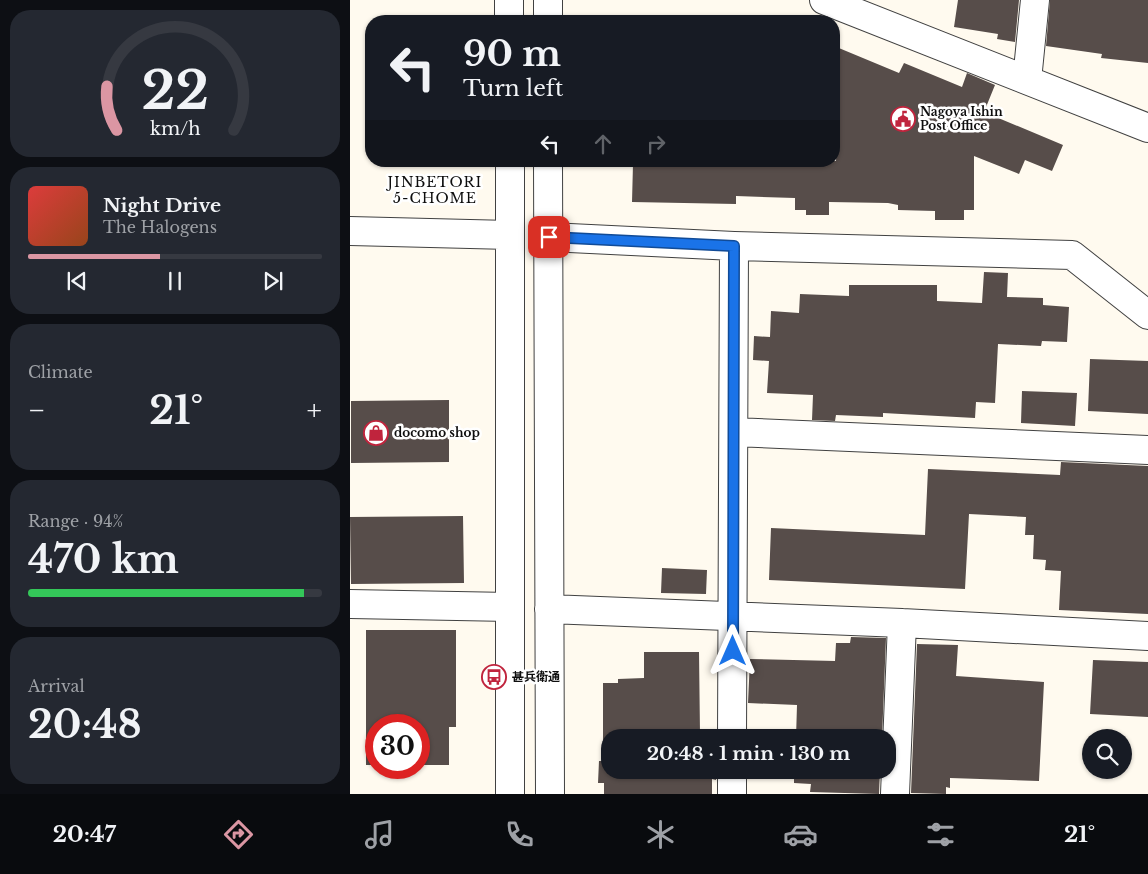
<!DOCTYPE html>
<html lang="en">
<head>
<meta charset="utf-8">
<style>
	:root { --surface:#171b24; --page:#242831; --text:#f1f3f6; --muted:#9ea1a6; --line:#363941; --accent:#db96a3 }
	body { margin:0; font-family:"Libre Baskerville","Noto Sans JP",serif; background:var(--page); color:var(--text); height:100vh; display:flex; flex-direction:column; font-size:19px; white-space:nowrap }
	* { box-sizing:border-box; margin:0 }
	p { font-size:16px; color:var(--muted) }
	.icon { flex:none; width:28px; height:28px; fill:none; stroke:currentColor; stroke-width:2; stroke-linecap:round; stroke-linejoin:round }
	.map { position:relative; flex:1; overflow:hidden }
	.details { display:flex; flex-direction:column; gap:10px; padding:10px; background:#0d0f14; width:350px }
	.details>* { flex:none }
	.banner { position:absolute; left:15px; top:15px; width:475px; height:152px; border-radius:20px; box-shadow:0 1px 4px #0004; background:#171b24; color:var(--text); overflow:hidden }
	.controls { position:absolute; left:732px; top:729px; display:grid; gap:10px }
	.controls a { display:grid; place-items:center; width:50px; height:50px; border-radius:50%; background:var(--surface); box-shadow:0 1px 4px #0004; font-size:25px }
	.speed { position:absolute; left:15px; top:714px; display:flex; gap:10px; font-size:25px; font-weight:700; text-align:center }
	.speed>* { display:grid; place-content:center; width:65px; height:65px; border-radius:50%; background:var(--surface); box-shadow:0 1px 4px #0004; line-height:1 }
	.speed .limit { border:8px solid #d22; background:#fff; color:#111 }
	.pin { position:absolute; display:grid; place-items:center; width:42px; height:42px; color:#fff; margin:-21px; border-radius:10px; box-shadow:0 2px 8px #0006 }
	.me { position:absolute; width:55px; margin:-28px; rotate:0deg; stroke-linejoin:round; filter:drop-shadow(0 0 4px #0008) }
	.turn { display:flex; align-items:center; gap:18px; height:105px; padding:0 15px; font-size:22px }
	.turn .icon { width:65px; height:65px; stroke-width:2.5 }
	.turn b { display:block; font-size:35px; line-height:42px }
	.lanes { display:flex; align-items:center; height:48px; padding:0 15px; background:#0003; justify-content:center; gap:25px; direction:ltr }
	.lanes .off { opacity:.35 }
	.big { font-size:38px; font-weight:800; line-height:1.1 }
	.details .widget { flex:1; display:flex; flex-direction:column; justify-content:center; gap:8px; min-width:0; padding:0 18px; border-radius:20px; background:var(--page) }
	.details .dial { align-items:center; gap:0 }
	.dial svg { height:130px; overflow:visible; fill:none; stroke:var(--line); stroke-width:7; stroke-linecap:round; text-anchor:middle }
	.dial text { fill:var(--text); stroke:none }
	.song { display:flex; align-items:center; gap:15px }
	.cover { width:60px; height:60px; border-radius:8px; background:linear-gradient(135deg,hsl(0 70% 55%),hsl(20 70% 35%)) }
	.played { height:5px; border-radius:2px; background:linear-gradient(90deg,var(--accent) 45%,var(--line) 45%) }
	.keys { display:flex; justify-content:space-around; direction:ltr }
	.heat { display:flex; justify-content:space-between; align-items:center; font-size:28px; direction:ltr }
	.charge { height:8px; border-radius:4px; background:linear-gradient(90deg,#34c759 94%,var(--line) 0) }
	.trip { position:absolute; left:251px; top:729px; width:295px; height:50px; border-radius:20px; background:var(--surface); box-shadow:0 1px 4px #0004; font-weight:800; line-height:50px; text-align:center }
	.menu { display:flex; height:80px; justify-content:space-around; align-items:center; background:#090b0e; color:var(--muted) }
	.menu .icon { width:35px; height:35px }
	.menu .active { color:var(--accent) }
	.menu b { font-size:22px; color:var(--text) }
	main { display:flex; flex:1; min-height:0 }
	.map>svg:first-child { display:block }
	.building { fill:#574d4a }
	.lines { fill:none; stroke-linecap:round; stroke-linejoin:round }
	.minor-casing { stroke:#414141; stroke-width:30 }
	.minor { stroke:#fff; stroke-width:28 }
	.route-casing { stroke:#114b97; stroke-width:12 }
	.route { stroke:#1a73e8; stroke-width:9 }
	.labels { text-anchor:middle; stroke-width:5; stroke-linejoin:round; paint-order:stroke }
	.poi-label { font-size:12px; font-weight:bold; fill:#0e0e0e; stroke:#fff; text-anchor:start }
	.neighbourhood-label { font-size:14px; letter-spacing:1px; fill:#0e0e0e; stroke:#fff }
</style>
</head>
<body>
<main>
<section class="details">
<div class="widget dial"><svg viewBox="0 0 100 80">
<path d="M14 69A42 42 0 1 1 86 69"/>
<path d="M14 69A42 42 0 0 1 8 42" stroke="#db96a3"/>
<text x="50" y="56" font-size="32" font-weight="700">22</text>
<text x="50" y="72" font-size="11">km/h</text>
</svg></div>
<div class="widget">
<div class="song"><i class="cover"></i><div><b>Night Drive</b><p>The Halogens</p></div></div>
<div class="played"></div>
<div class="keys"><svg class="icon" aria-label="previous" viewBox="0 0 24 24"><path d="M18 5L8 12l10 7zM5 5v14"/></svg><svg class="icon" aria-label="pause" viewBox="0 0 24 24"><path d="M8 5v14M16 5v14"/></svg><svg class="icon" aria-label="next" viewBox="0 0 24 24"><path d="M6 5l10 7-10 7zM19 5v14"/></svg></div>
</div>
<div class="widget"><p>Climate</p>
<div class="heat"><a>−</a><b class="big">21°</b><a>+</a></div>
</div>
<div class="widget"><p>Range · 94%</p><b class="big">470 km</b><div class="charge"></div></div>
<div class="widget"><p>Arrival</p><b class="big">20:48</b></div>
</section>
<div class="map">
<svg width="798" height="794" viewBox="0 0 798 794">
	<rect width="100%" height="100%" fill="#fffaef"/>
	<!-- building -->
	<path class="building" d="M608,0H669L665,42L647,39L648,34L604,27Z
		M700,0H798V63L751,58L752,54L696,46Z
		M484,46L549,73L554,63L612,87L617,73L645,85L634,112L713,145L702,171L675,160L669,174L624,156V210H614V220H585V211L548,210V205L538,203L479,202V215H456V210H445V198L386,196V204L282,202L283,164L396,167V161H486L488,119L484,117Z
		M634,272L658,273L657,297L693,298V305L719,307L717,342L692,341L691,346L648,344L645,403L626,402L625,418L533,413V417L486,415L485,421L462,420L463,395L417,393L419,361L403,360L404,336L420,337L421,311L449,313L450,294L499,296V285H587V301L632,303Z
		M740,359L798,361V414L738,411Z
		M672,391L727,393L725,426L671,423Z
		M99,400V462L1,463V401Z
		M711,462L798,466V614L709,610L711,571L695,570L696,560L683,559L684,535H675L676,517L619,514L615,589L419,580L421,528L575,535L578,469L710,475Z
		M113,516L114,583L1,584L0,517Z
		M312,568L357,570L356,594L311,593Z
		M16,630H106V727H99V765H69V725H26V765H16Z
		M501,637L536,638L532,738H446L447,705L398,703L400,659L485,661L486,643H500Z
		M567,644L608,645L606,676L694,682L689,781L600,778V788L596,787V794L561,793Z
		M294,652H349L350,734H366V738H260V770H366V780L362,779V794H254V783H248L249,761H253V683H268V679L294,678Z
		M743,660L798,662V717L740,714Z
		M444,770H530L529,794L460,792L461,784L444,783Z"/>
	<g class="lines">
		<defs>
			<path id="minor" d="M159,0V21
				M198,0V21
				M474,0L798,128
				M677,80L685,0
				M160,161V794
				M198,161L200,794
				M0,231L160,235
				M199,237L384,246L722,255L798,315
				M384,432L798,450
				M0,604L160,607
				M199,609L552,623L798,636
				M382,738L384,246
				M382,794V770
				M545,794L552,623"/>
		</defs>
		<!-- minor casing -->
		<use href="#minor" class="minor-casing"/>
		<!-- minor -->
		<use href="#minor" class="minor"/>
	</g>
	<g class="lines">
		<defs>
			<path id="route" d="M199,237L384,246L383,651"/>
		</defs>
		<!-- route casing -->
		<use href="#route" class="route-casing"/>
		<!-- route -->
		<use href="#route" class="route"/>
	</g>
	<!-- icons -->
	<defs>
		<symbol id="civic-ring" viewBox="-11 -11 22 22"><circle r="9.5" fill="#fff" stroke="#c0243d" stroke-width="1.5"/><path d="M-.6-6.5H3V-4.5H.6V-3L4-1V1h2V6H-6V1h2V-1L-.6-3ZM-1.2 2.5V6h2.4V2.5Z" fill="#c0243d"/></symbol>
		<symbol id="shop-ring" viewBox="-11 -11 22 22"><circle r="9.5" fill="#fff" stroke="#c0243d" stroke-width="1.5"/><path d="M-5-2.5h2.3a2.7 3.5 0 0 1 5.4 0H5L5.5 6h-11ZM-1.5-2.5h3a1.5 2.3 0 0 0-3 0Z" fill="#c0243d"/></symbol>
		<symbol id="bus-ring" viewBox="-11 -11 22 22"><circle r="9.5" fill="#fff" stroke="#c0243d" stroke-width="1.5"/><path d="M-5-6H5V4H4V6H2V4H-2V6H-4V4H-5ZM-3.5-4V0h7V-4ZM-3.5 1.2v1.5H-2V1.2ZM2 1.2v1.5H3.5V1.2Z" fill="#c0243d"/></symbol>
	</defs>
	<g fill-rule="evenodd">
		<use href="#civic-ring" x="539" y="105" width="28" height="28"/>
		<use href="#shop-ring" x="12" y="419" width="28" height="28"/>
		<use href="#bus-ring" x="130" y="663" width="28" height="28"/>
	</g>
	<g class="labels">
		<!-- poi labels -->
		<g class="poi-label">
			<text x="570" y="116">Nagoya Ishin<tspan x="570" dy="14">Post Office</tspan></text>
			<text x="44" y="437">docomo shop</text>
			<text x="162" y="681">甚兵衛通</text>
		</g>
		<!-- neighbourhood labels -->
		<g class="neighbourhood-label">
			<text x="85" y="187">JINBETORI<tspan x="85" dy="16">5-CHOME</tspan></text>
		</g>
	</g>
</svg>
<div class="controls">
<a><svg class="icon" aria-label="search" viewBox="0 0 24 24"><circle cx="10" cy="10" r="6"/><path d="M15 15l6 6"/></svg></a>
</div>
<div class="speed"><div class="limit">30</div></div>
<div class="pin" style="left:199px;top:237px;background:#d93025"><svg class="icon" aria-label="arrive" viewBox="0 0 24 24"><path d="M6 21V4h12l-3 4 3 4H6"/></svg></div>
<svg class="me" style="left:383px;top:651px" viewBox="-20 -20 40 40"><path d="M0-17L14 15 0 8-14 15z" fill="#1a73e8" stroke="#fff" stroke-width="4"/></svg>
<div class="trip">20:48 · 1 min · 130 m</div>
<div class="banner">
<div class="turn"><svg class="icon" aria-label="left" viewBox="0 0 24 24"><path d="M17 20v-9H6M10 6l-5 5 5 5"/></svg><div><b>90 m</b>Turn left</div></div>
<div class="lanes"><svg class="icon" aria-label="left" viewBox="0 0 24 24"><path d="M17 20v-9H6M10 6l-5 5 5 5"/></svg><svg class="icon off" aria-label="ahead" viewBox="0 0 24 24"><path d="M12 20V5M6 11l6-6 6 6"/></svg><svg class="icon off" aria-label="right" viewBox="0 0 24 24"><path d="M7 20v-9h11M14 6l5 5-5 5"/></svg></div>
</div>
</div>
</main>
<nav class="menu">
<b>20:47</b>
<svg class="icon active" aria-label="directions" viewBox="0 0 24 24"><path d="M12 3l9 9-9 9-9-9zM9 14v-3h6M13 9l2 2-2 2"/></svg>
<svg class="icon" aria-label="music" viewBox="0 0 24 24"><path d="M9 18V5l10-2v13"/><circle cx="6" cy="18" r="3"/><circle cx="16" cy="16" r="3"/></svg>
<svg class="icon" aria-label="phone" viewBox="0 0 24 24"><path d="M5 4h4l2 5-3 2q2 4 5 5l2-3 5 2v4C11 20 4 13 5 4z"/></svg>
<svg class="icon" aria-label="climate" viewBox="0 0 24 24"><path d="M12 3v18M4 7l16 10M4 17L20 7"/></svg>
<svg class="icon" aria-label="car" viewBox="0 0 24 24"><path d="M5 17H2v-5l4-1 3-4h7l3 4 3 1v5h-3M9 17h6M6 11h13"/><circle cx="7" cy="17" r="2"/><circle cx="17" cy="17" r="2"/></svg>
<svg class="icon" aria-label="filters" viewBox="0 0 24 24"><path d="M4 7h16M4 17h16"/><circle cx="9" cy="7" r="2"/><circle cx="15" cy="17" r="2"/></svg>
<b>21°</b>
</nav>
</body>
</html>
